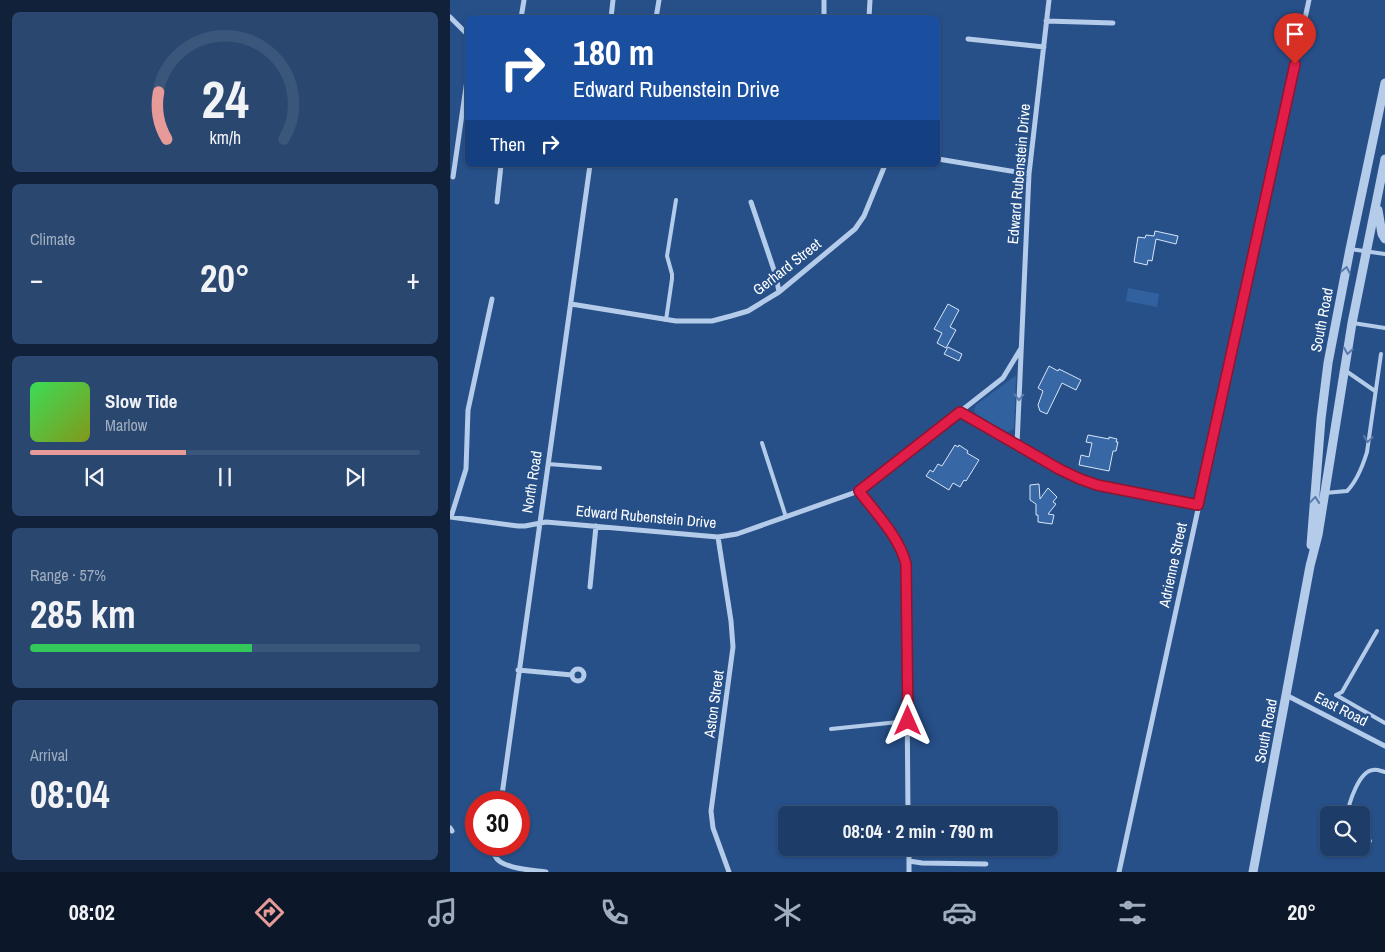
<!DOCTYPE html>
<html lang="en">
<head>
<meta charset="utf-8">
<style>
	:root { --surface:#1d3c67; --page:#2a4770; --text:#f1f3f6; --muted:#a0adc0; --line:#3b567b; --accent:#e69b98 }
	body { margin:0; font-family:"Archivo Narrow",sans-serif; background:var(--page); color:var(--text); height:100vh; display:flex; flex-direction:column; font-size:19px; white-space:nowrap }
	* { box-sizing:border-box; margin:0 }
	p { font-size:16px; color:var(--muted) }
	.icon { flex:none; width:28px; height:28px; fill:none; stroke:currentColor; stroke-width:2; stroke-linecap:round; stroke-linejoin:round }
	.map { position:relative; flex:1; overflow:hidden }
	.panel { display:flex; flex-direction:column; gap:12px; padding:12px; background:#102139; width:450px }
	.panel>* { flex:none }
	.banner { position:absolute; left:15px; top:15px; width:475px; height:152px; border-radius:8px; box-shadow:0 1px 4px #0004,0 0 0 1px var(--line); background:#1a4fa0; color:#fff; overflow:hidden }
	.fabs { position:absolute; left:870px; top:806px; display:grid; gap:10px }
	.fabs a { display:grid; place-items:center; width:50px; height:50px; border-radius:8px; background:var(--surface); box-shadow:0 1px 4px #0004,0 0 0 1px var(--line); font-size:25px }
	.speed { position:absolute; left:15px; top:791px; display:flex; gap:10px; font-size:25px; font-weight:700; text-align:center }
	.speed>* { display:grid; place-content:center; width:65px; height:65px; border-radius:50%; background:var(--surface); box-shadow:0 1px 4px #0004,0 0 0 1px var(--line); line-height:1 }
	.speed .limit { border:8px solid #d22; background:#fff; color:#111 }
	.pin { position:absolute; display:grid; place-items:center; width:42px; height:42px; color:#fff; margin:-51px -21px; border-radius:50% 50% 50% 0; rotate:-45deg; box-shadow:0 0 5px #0007 }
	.pin .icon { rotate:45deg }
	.me { position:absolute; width:55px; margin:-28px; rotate:0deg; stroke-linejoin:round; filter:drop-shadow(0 0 4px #0008) }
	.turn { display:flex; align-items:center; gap:18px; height:105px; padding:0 25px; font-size:22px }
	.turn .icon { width:65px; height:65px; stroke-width:2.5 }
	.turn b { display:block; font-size:35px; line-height:42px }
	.then { display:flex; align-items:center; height:48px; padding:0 25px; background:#0003; gap:10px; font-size:19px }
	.big { font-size:38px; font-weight:700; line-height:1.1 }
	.panel .tile { flex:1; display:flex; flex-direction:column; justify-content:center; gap:8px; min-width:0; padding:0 18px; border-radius:8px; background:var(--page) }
	.panel .dial { align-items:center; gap:0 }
	.dial svg { height:130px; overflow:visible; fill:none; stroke:var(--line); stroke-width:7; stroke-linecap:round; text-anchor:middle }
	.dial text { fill:var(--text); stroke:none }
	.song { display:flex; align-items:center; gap:15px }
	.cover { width:60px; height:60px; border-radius:8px; background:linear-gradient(135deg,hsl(130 70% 55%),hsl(70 70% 35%)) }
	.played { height:5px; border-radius:2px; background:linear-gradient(90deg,var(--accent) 40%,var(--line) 40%) }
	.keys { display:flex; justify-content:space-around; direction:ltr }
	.heat { display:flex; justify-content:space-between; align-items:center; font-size:28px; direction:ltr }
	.charge { height:8px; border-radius:4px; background:linear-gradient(90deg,#34c759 57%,var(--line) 0) }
	.trip { position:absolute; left:328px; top:806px; width:280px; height:50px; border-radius:8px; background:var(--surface); box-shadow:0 1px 4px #0004,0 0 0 1px var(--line); font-weight:700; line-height:50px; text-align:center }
	.tabs { display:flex; height:80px; justify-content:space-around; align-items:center; background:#0c1829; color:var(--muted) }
	.tabs .icon { width:35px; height:35px }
	.tabs .current { color:var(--accent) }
	.tabs b { font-size:22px; color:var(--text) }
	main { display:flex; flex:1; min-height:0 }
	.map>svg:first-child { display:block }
	.green { fill:#3261a0 }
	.building { fill:#3867a5; stroke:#d8e5f7 }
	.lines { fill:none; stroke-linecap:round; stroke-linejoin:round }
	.service { stroke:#b4cbe9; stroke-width:4 }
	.minor { stroke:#b4cbe9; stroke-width:5 }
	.tertiary { stroke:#b4cbe9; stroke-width:9 }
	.oneway { stroke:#587bab }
	.route-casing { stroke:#92132f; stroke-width:12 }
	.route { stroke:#e11d48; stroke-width:9 }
	.labels { text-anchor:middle; stroke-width:5; stroke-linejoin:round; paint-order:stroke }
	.street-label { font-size:15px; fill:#fff; stroke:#275089 }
</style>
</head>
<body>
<main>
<section class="panel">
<div class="tile dial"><svg viewBox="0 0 100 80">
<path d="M14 69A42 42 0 1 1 86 69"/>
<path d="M14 69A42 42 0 0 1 9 40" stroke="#e69b98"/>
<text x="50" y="56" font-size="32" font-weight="700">24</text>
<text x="50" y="72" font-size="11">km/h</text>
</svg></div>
<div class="tile"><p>Climate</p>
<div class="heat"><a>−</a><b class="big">20°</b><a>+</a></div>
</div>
<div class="tile">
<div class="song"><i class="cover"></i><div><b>Slow Tide</b><p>Marlow</p></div></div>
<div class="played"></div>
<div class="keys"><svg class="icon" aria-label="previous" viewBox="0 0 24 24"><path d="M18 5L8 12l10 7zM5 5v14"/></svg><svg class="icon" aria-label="pause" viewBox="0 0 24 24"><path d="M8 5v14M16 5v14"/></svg><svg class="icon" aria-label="next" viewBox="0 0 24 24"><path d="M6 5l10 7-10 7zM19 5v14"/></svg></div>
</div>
<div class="tile"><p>Range · 57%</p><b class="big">285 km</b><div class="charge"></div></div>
<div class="tile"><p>Arrival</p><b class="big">08:04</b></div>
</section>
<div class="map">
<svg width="935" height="872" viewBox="0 0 935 872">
	<rect width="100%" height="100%" fill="#275089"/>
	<!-- green -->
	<path class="green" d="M678,288L709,294L707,307L676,301Z
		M565,376L566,377L564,428L561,431L557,432L526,414L524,410L526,405Z"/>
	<!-- building -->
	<path class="building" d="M705,231L728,236L726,244L706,239L702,261L698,260L697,265L684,262L688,237L695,238L696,235L704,236Z
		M498,304L509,310L500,327L506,330L496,348L487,343L492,333L484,329Z
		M498,347L512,354L509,361L494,354Z
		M599,366L608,371L609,369L631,380L626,390L612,383L597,414L590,411L588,405L593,391L588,388Z
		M638,435L659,439V437L667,439L666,442H668L666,451H663L659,471L629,465L631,455L639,457L642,443L636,442Z
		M505,445L508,447L509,445L518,451L517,453L529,460L516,481L514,480L510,487L503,483L499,490L476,476L480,470L483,472L488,464L492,466Z
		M589,484L590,499L598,488L607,497L603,502L606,504L598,514L604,515L602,524L588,522V515H586V504L580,500V485Z"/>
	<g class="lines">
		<!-- service -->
		<path class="service" d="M900,249L935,254
			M216,320L222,279V274L217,256L226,200
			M903,323L935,328
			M896,371L925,391
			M312,443L336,517
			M98,464L150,468
			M875,493L897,491C907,481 913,465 917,452L931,354
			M927,631L892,692L886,695L935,723
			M381,729L458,721
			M898,815C898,804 909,771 923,770C926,769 931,771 935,772
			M911,841H920"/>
		<!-- minor -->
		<path class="minor" d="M0,17L18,35
			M71,18L74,0
			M161,18L163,0
			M206,18L209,0
			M374,18V0
			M419,18L420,0
			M596,21L663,23
			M518,39L594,47
			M488,159L579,174
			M3,177L18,73
			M47,202L51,165
			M301,202L326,276L329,292
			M121,304L226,321H262L281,316L298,311L329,292L405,229L414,216L435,165
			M510,412L609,469L630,479L647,485L748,505
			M567,445L579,174L599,0
			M409,491L448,544L453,553L456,564L458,815
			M0,517L68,526H75L96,522L268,537L287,534L409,491L553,378L570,350
			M1,517L16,469L18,410L42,299
			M268,537L281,621L283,647L261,811L263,828L279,872
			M140,587L146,526
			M122 675a6 6 0 1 1 12 0a6 6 0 1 1-12 0Z
			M68,670L122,675
			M836,695L935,746
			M51,802C79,590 112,378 140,165
			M0,828L2,831
			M45,845V856C51,869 83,870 96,872
			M459,848V872
			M459,861L472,863L536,864
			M669,872L859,0"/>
		<!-- tertiary -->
		<path class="tertiary" d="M928,210L932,234L935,239
			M861,545L871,419L878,363L900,249L935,83
			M803,872L860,566L868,535L902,323L935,159"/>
	</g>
	<!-- one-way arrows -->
	<defs><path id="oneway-chevron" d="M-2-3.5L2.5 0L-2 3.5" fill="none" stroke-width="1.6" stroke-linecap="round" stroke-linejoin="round" transform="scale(1.25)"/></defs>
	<g class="oneway">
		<use href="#oneway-chevron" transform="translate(896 270) rotate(-79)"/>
		<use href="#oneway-chevron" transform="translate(898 351) rotate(99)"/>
		<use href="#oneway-chevron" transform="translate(569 397) rotate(92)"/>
		<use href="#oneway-chevron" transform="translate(918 439) rotate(98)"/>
		<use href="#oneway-chevron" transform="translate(865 500) rotate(-85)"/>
	</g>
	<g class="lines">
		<defs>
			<path id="route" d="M458,721L456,564C450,538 425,512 409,491L510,412L609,469L630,479L647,485L748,505L845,64"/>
		</defs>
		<!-- route casing -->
		<use href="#route" class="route-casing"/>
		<!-- route -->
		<use href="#route" class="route"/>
	</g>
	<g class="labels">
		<!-- street labels -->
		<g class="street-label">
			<text transform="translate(569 174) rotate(-85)" y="5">Edward Rubenstein Drive</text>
			<text transform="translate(337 267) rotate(-38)" y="5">Gerhard Street</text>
			<text transform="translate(872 320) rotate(-79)" y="5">South Road</text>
			<text transform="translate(82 482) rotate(-81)" y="5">North Road</text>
			<text transform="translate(196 517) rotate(5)" y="5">Edward Rubenstein Drive</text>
			<text transform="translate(723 565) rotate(-78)" y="5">Adrienne Street</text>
			<text transform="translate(264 704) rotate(-82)" y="5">Aston Street</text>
			<text transform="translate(891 709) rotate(27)" y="5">East Road</text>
			<text transform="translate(816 731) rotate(-79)" y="5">South Road</text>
		</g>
	</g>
</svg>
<div class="fabs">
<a><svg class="icon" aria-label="search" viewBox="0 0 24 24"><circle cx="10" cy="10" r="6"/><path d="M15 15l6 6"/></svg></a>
</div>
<div class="speed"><div class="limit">30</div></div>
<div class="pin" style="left:845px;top:64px;background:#d93025"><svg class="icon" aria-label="arrive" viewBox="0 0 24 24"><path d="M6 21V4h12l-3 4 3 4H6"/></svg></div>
<svg class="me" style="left:458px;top:721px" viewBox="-20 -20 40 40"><path d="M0-17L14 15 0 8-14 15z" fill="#e11d48" stroke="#fff" stroke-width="4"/></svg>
<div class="trip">08:04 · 2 min · 790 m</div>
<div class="banner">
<div class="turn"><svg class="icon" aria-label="right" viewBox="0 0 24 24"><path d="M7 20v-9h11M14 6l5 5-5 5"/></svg><div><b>180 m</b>Edward Rubenstein Drive</div></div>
<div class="then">Then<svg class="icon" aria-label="right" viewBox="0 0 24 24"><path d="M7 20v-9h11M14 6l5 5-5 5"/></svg></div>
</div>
</div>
</main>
<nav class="tabs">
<b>08:02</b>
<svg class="icon current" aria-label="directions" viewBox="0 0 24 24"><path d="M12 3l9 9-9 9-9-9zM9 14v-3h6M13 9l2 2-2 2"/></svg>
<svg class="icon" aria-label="music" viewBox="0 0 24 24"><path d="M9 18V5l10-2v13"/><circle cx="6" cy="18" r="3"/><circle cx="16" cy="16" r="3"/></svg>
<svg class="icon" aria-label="phone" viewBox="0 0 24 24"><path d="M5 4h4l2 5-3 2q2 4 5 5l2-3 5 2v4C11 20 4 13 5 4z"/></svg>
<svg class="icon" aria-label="climate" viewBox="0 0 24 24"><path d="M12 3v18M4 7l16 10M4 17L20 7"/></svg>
<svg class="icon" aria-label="car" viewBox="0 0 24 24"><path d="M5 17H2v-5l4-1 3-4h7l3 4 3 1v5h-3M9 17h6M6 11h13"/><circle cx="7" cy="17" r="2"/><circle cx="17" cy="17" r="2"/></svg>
<svg class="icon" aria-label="filters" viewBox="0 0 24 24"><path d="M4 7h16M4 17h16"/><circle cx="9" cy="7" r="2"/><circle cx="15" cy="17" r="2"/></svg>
<b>20°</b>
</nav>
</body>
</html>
